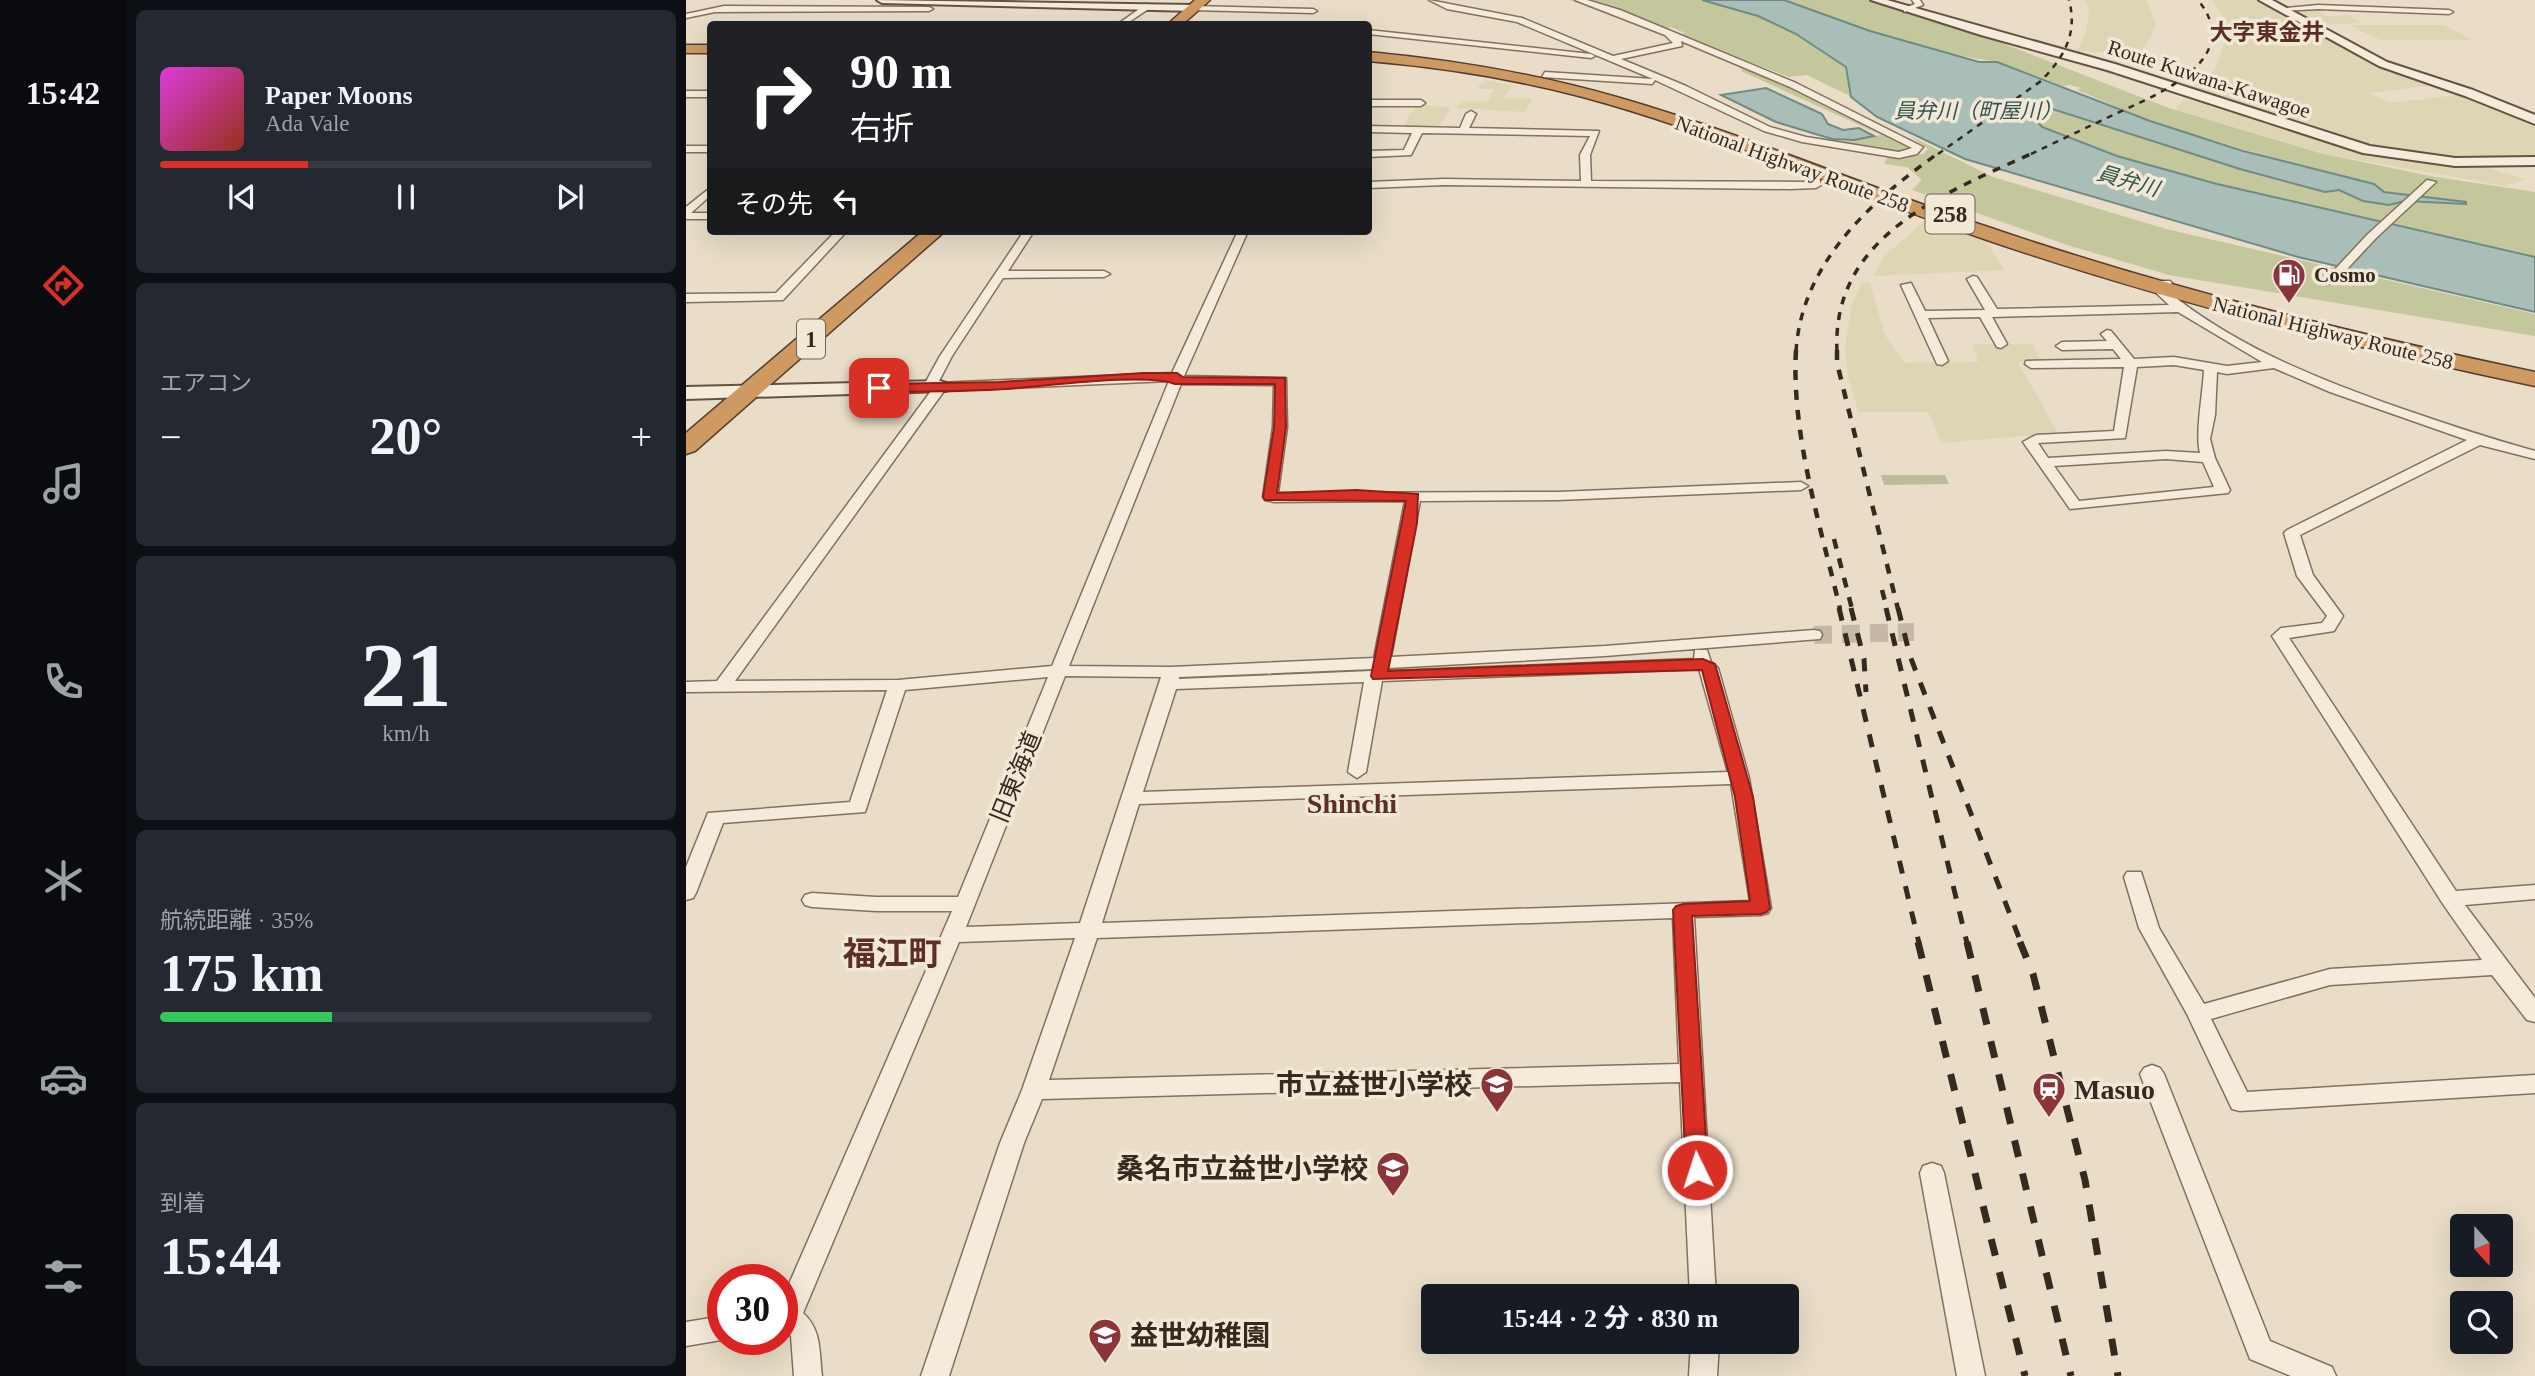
<!DOCTYPE html>
<html lang="ja">
<head>
<meta charset="utf-8">
<style>
	:root { --surface:#171b24; --page:#242831; --text:#f1f3f6; --muted:#9ea1a6; --line:#363941; --accent:#d93025 }
	body { margin:0; font-family:"Times New Roman","Noto Sans JP",serif; background:var(--page); color:var(--text); height:100vh; display:flex; flex-direction:column; font-size:26px; white-space:nowrap }
	* { box-sizing:border-box; margin:0 }
	p { font-size:23px; color:var(--muted) }
	.icon { flex:none; width:38px; height:38px; fill:none; stroke:currentColor; stroke-width:2; stroke-linecap:round; stroke-linejoin:round }
	.map { position:relative; flex:1; overflow:hidden }
	.drawer { display:flex; flex-direction:column; gap:10px; padding:10px; background:#0d0f14; width:560px }
	.drawer>* { flex:none }
	.banner { position:absolute; left:21px; top:21px; width:665px; height:214px; border-radius:7px; box-shadow:0 7px 28px #0002; background:#202124; color:#fff; overflow:hidden }
	.needle { width:46px; rotate:159deg }
	.buttons { position:absolute; left:1764px; top:1214px; display:grid; gap:14px }
	.buttons a { display:grid; place-items:center; width:63px; height:63px; border-radius:7px; background:var(--surface); box-shadow:0 7px 28px #0002; font-size:35px }
	.speed { position:absolute; left:21px; top:1264px; display:flex; gap:14px; font-size:35px; font-weight:700; text-align:center }
	.speed>* { display:grid; place-content:center; width:91px; height:91px; border-radius:50%; background:var(--surface); box-shadow:0 7px 28px #0002; line-height:1 }
	.speed .limit { border:10px solid #d22; background:#fff; color:#111 }
	.pin { position:absolute; display:grid; place-items:center; width:60px; height:60px; color:#fff; margin:-30px; border-radius:14px; box-shadow:0 4px 10px #0006 }
	.me { position:absolute; width:77px; margin:-38px; rotate:356deg; stroke-linejoin:round; filter:drop-shadow(0 0 5px #0008) }
	.turn { display:flex; align-items:center; gap:24px; height:147px; padding:0 28px; font-size:32px }
	.turn .icon { width:91px; height:91px; stroke-width:2.5 }
	.turn b { display:block; font-size:49px; line-height:60px }
	.then { display:flex; align-items:center; height:66px; padding:0 28px; background:#0003; gap:14px; font-size:26px }
	.big { font-size:52px; font-weight:700; line-height:1.1 }
	.drawer .widget { flex:1; display:flex; flex-direction:column; justify-content:center; gap:10px; min-width:0; padding:0 24px; border-radius:10px; background:var(--page) }
	.drawer .dial { align-items:center; gap:0 }
	.dial b { font-size:91px; line-height:1 }
	.song { display:flex; align-items:center; gap:21px }
	.cover { width:84px; height:84px; border-radius:10px; background:linear-gradient(135deg,hsl(300 70% 55%),hsl(10 70% 35%)) }
	.played { height:7px; border-radius:4px; background:linear-gradient(90deg,var(--accent) 30%,var(--line) 30%) }
	.keys { display:flex; justify-content:space-around; direction:ltr }
	.heat { display:flex; justify-content:space-between; align-items:center; font-size:38px; direction:ltr }
	.charge { height:10px; border-radius:5px; background:linear-gradient(90deg,#34c759 35%,var(--line) 0) }
	.trip { position:absolute; left:735px; top:1284px; width:378px; height:70px; border-radius:7px; background:var(--surface); box-shadow:0 7px 28px #0002; font-weight:700; line-height:70px; text-align:center }
	main { display:flex; flex:1; min-height:0 }
	.tabs { display:flex; flex-direction:column; width:126px; justify-content:space-around; align-items:center; background:#090b0e; color:var(--muted) }
	.tabs .icon { width:49px; height:49px }
	.tabs .active { color:var(--accent) }
	.tabs b { font-size:32px; color:var(--text) }
	.map>svg:first-child { display:block }
	.farmland { fill:#ded5b5 }
	.green { fill:#c4c69c }
	.cemetery { fill:#babc9a }
	.water { fill:#a8beb6; stroke:#6f8b83; stroke-width:2 }
	.lines { fill:none; stroke-linecap:round; stroke-linejoin:round }
	.street-tunnel { stroke:#c5b9a6; stroke-width:18; stroke-dasharray:18 10; stroke-linecap:butt }
	.street-casing { stroke:#83705e; stroke-width:3 }
	.secondary-casing { stroke:#655242; stroke-width:4 }
	.highway-casing { stroke:#513f32; stroke-width:3 }
	.street { fill:#f5ebda; fill-rule:evenodd }
	.secondary { fill:#f5ebda; fill-rule:evenodd }
	.highway { fill:#cf9962; fill-rule:evenodd }
	.rail-far4 { stroke:#352920; stroke-width:2.5; stroke-dasharray:6 6; stroke-linecap:butt }
	.rail-far3 { stroke:#352920; stroke-width:3.5; stroke-dasharray:8 8; stroke-linecap:butt }
	.rail-far2 { stroke:#352920; stroke-width:4.5; stroke-dasharray:10 10; stroke-linecap:butt }
	.rail-far1 { stroke:#352920; stroke-width:5; stroke-dasharray:13 13; stroke-linecap:butt }
	.rail { stroke:#352920; stroke-width:7; stroke-dasharray:17 17; stroke-linecap:butt }
	.route { fill:#d93025; stroke:#8d1f18; stroke-width:2 }
	.labels { text-anchor:middle; stroke-width:7; stroke-linejoin:round; paint-order:stroke }
	.far-street-label { font-size:21px; fill:#352920; stroke:#f2e8d6 }
	.far-water-label { font-size:21px; font-style:italic; fill:#31534f; stroke:#f2e8d6 }
	.far-poi-label { font-size:21px; font-weight:bold; fill:#352920; stroke:#f2e8d6; text-anchor:start }
	.far-quarter-label { font-size:23px; font-weight:bold; fill:#5d2e25; stroke:#f2e8d6 }
	.shield { fill:#f2e8d6; stroke:#6e6257; stroke-width:2 }
	.shield-label { font-size:23px; font-weight:bold; fill:#352920 }
	.street-label { font-size:24px; fill:#352920; stroke:#f2e8d6 }
	.quarter-label { font-size:28px; font-weight:bold; fill:#5d2e25; stroke:#f2e8d6 }
	.near-poi-label { font-size:28px; font-weight:bold; fill:#352920; stroke:#f2e8d6; text-anchor:end }
	.near-quarter-label { font-size:33px; font-weight:bold; fill:#5d2e25; stroke:#f2e8d6 }
</style>
</head>
<body>
<main>
<nav class="tabs">
<b>15:42</b>
<svg class="icon active" aria-label="directions" viewBox="0 0 24 24"><path d="M12 3l9 9-9 9-9-9zM9 14v-3h6M13 9l2 2-2 2"/></svg>
<svg class="icon" aria-label="music" viewBox="0 0 24 24"><path d="M9 18V5l10-2v13"/><circle cx="6" cy="18" r="3"/><circle cx="16" cy="16" r="3"/></svg>
<svg class="icon" aria-label="phone" viewBox="0 0 24 24"><path d="M5 4h4l2 5-3 2q2 4 5 5l2-3 5 2v4C11 20 4 13 5 4z"/></svg>
<svg class="icon" aria-label="climate" viewBox="0 0 24 24"><path d="M12 3v18M4 7l16 10M4 17L20 7"/></svg>
<svg class="icon" aria-label="car" viewBox="0 0 24 24"><path d="M5 17H2v-5l4-1 3-4h7l3 4 3 1v5h-3M9 17h6M6 11h13"/><circle cx="7" cy="17" r="2"/><circle cx="17" cy="17" r="2"/></svg>
<svg class="icon" aria-label="filters" viewBox="0 0 24 24"><path d="M4 7h16M4 17h16"/><circle cx="9" cy="7" r="2"/><circle cx="15" cy="17" r="2"/></svg>
</nav>
<section class="drawer">
<div class="widget">
<div class="song"><i class="cover"></i><div><b>Paper Moons</b><p>Ada Vale</p></div></div>
<div class="played"></div>
<div class="keys"><svg class="icon" aria-label="previous" viewBox="0 0 24 24"><path d="M18 5L8 12l10 7zM5 5v14"/></svg><svg class="icon" aria-label="pause" viewBox="0 0 24 24"><path d="M8 5v14M16 5v14"/></svg><svg class="icon" aria-label="next" viewBox="0 0 24 24"><path d="M6 5l10 7-10 7zM19 5v14"/></svg></div>
</div>
<div class="widget"><p>エアコン</p>
<div class="heat"><a>−</a><b class="big">20°</b><a>+</a></div>
</div>
<div class="widget dial"><b>21</b><p>km/h</p></div>
<div class="widget"><p>航続距離 · 35%</p><b class="big">175 km</b><div class="charge"></div></div>
<div class="widget"><p>到着</p><b class="big">15:44</b></div>
</section>
<div class="map">
<svg width="1849" height="1376" viewBox="0 0 1849 1376">
	<rect width="100%" height="100%" fill="#e9ddc7"/>
	<!-- farmland -->
	<path class="farmland" d="M1399,0H1460L1470,23L1465,37L1453,55L1391,51L1400,33L1403,9Z
		M1526,0H1572L1686,60L1752,85L1682,93L1706,103L1778,94L1849,124V156L1793,159L1707,151L1647,137L1503,91L1529,70L1538,43L1541,22Z
		M1626,8L1641,16L1664,15L1676,23L1634,25L1606,11Z
		M1663,25H1758L1787,40H1694Z
		M800,80L827,86L817,98L846,99L839,112L770,108L777,101L801,102L808,89H790Z
		M1498,100L1514,101L1548,111L1657,147L1706,157L1792,165L1839,179L1819,186L1640,154L1491,110L1490,107Z
		M730,105H741L765,108L751,129L716,128Z
		M1240,220L1299,240L1319,270L1188,276L1198,256Z
		M1176,283H1184L1199,335L1218,363L1292,362L1287,344H1347L1354,360L1332,362L1372,433L1256,443L1242,412H1172L1162,376L1159,348L1166,303Z"/>
	<!-- green -->
	<path class="green" d="M883,0H1016L1072,17L1109,34L1159,67L1164,96L1121,75L1103,77L993,35L999,33L985,27L970,33L913,8Z
		M1099,0H1185L1241,20L1367,52L1316,43L1480,107L1634,153L1744,176L1849,192V257L1531,184L1430,156L1356,127L1340,110L1350,104L1554,169L1639,192L1653,190L1677,201L1704,205L1719,202L1780,204L1698,192L1688,184L1629,171L1464,121L1391,90L1395,88L1384,85L1377,86L1311,62L1275,56L1183,31Z
		M1045,60L1111,88L1226,148L1225,151L1212,153L1121,139L1128,137L1158,141L1195,135L1055,71L1057,70Z
		M1224,136L1307,177L1480,229L1849,314V336L1483,275L1381,245L1226,190L1236,180L1221,167L1198,164L1202,157L1237,154L1242,149Z"/>
	<!-- cemetery -->
	<path class="cemetery" d="M1195,475H1259L1263,484L1198,485Z"/>
	<!-- water -->
	<path class="water" d="M1016,0H1098L1184,31L1293,62H1311L1464,121L1557,151L1688,184L1698,192L1780,202V204L1719,201L1703,205L1677,201L1653,190L1639,192L1554,169L1351,104L1341,110L1356,127L1431,156L1531,184L1849,257V312L1612,257L1279,159L1191,117L1165,97L1160,67L1110,34L1072,16Z
		M1080,88L1136,114L1142,124L1157,130L1173,128L1188,136L1168,140L1146,139L1090,122L1035,95Z"/>
	<g class="lines">
		<!-- street-tunnel -->
		<path class="street-tunnel" d="M1128,635L1228,632"/>
		<defs>
			<path id="street" d="M743,0L836,18L927,56L987,43L979,35L889,0H901L934,10L1110,83L1237,147L1231,154L1213,158L1116,142L1078,131L969,80L966,84L856,77L859,72L967,79L831,22L761,9ZM995,41L1104,87L1226,148L1213,152L1120,137L1084,127L1000,86L935,59L996,46Z
				M1226,0H1234L1237,5L1218,12V8L1229,4Z
				M460,4L467,6L440,24H432Z
				M1632,5L1763,10L1767,12L1763,14L1632,9L1595,11L1591,9Z
				M38,6L243,7L247,9L243,11L29,12L0,18V14Z
				M507,6L627,9L631,11L627,13L504,10Z
				M682,30L905,54L909,56L905,58L682,34Z
				M0,91H24V97H0Z
				M682,100H735L739,103L735,106H682Z
				M785,111L790,114L783,128L913,131L904,155L905,181L1124,182L1121,171L1126,168L1131,171L1135,185L1130,188L1104,189L758,185L682,188V182L758,179L895,181L894,155L904,136L736,133L725,155L682,157V151L718,150L726,133L682,132V126L774,128L780,114Z
				M0,146H24V152H0Z
				M1741,180L1750,182L1690,238L1648,283H1640V279L1682,234Z
				M24,188V196L5,213H24V219H0V207Z
				M150,231H161L97,300L0,302V294L90,293Z
				M338,231H348L322,271H418L424,274L418,277L317,278L266,356L252,383L486,373L552,231H562L498,376L600,378L601,427L592,493L872,492L1115,482L1122,486L1115,490L872,500L734,501L705,657L919,646L1128,630L1134,631L1136,635L1134,639L919,656L703,668V671L1008,659L1009,650H1021L1025,662L1032,668L1063,778L1085,908L1082,913L1075,915L1008,917L1030,1297H1004L994,1082L356,1099L338,1143L263,1376H235L314,1143L336,1090L389,938L273,942L117,1313C136,1330 133,1352 136,1376H108L105,1336L96,1329V1300L266,911H190L126,907L119,905L116,900L119,895L126,893L190,897H272L362,677L219,690L179,812L37,823L10,893L7,898L0,900V867L22,813L164,802L201,690L0,692V682L31,681L245,391L237,387L254,356ZM483,381L366,666L212,680L49,681L258,391ZM495,384L588,385L587,427L577,497L579,500L588,502L719,501L688,658L485,667L383,666ZM686,669V671L493,679V677ZM1013,669L1042,772L457,792L490,689L678,682L662,772L671,778L680,772L696,681ZM379,676L475,677L394,923L280,927ZM1045,784L1064,901L416,923L453,804ZM987,918L993,1064L363,1080L411,938Z
				M1287,276L1291,277L1311,309L1483,305L1466,289L1476,281H1484L1486,283L1479,289C1546,345 1629,378 1711,407C1757,423 1802,438 1849,451V459L1794,445L1614,535L1627,575L1657,616L1648,631L1603,638L1770,891L1849,885V899L1779,905L1849,998V1022L1841,1020L1806,975L1644,985L1525,1019L1561,1092L1849,1075V1093L1554,1111L1546,1109L1501,1014L1453,928L1438,877L1441,872H1455L1473,928L1518,1004L1644,969L1796,960L1757,904L1586,636L1595,628L1636,623L1641,616L1611,576L1598,533L1601,530L1781,440L1644,392L1588,368L1541,374L1531,372L1529,415L1524,439L1529,458L1544,490L1542,493L1384,509L1337,442L1350,435L1428,431L1438,367L1345,368L1339,364L1340,361L1435,359L1427,349L1376,350L1370,346L1376,342L1421,341L1415,334L1421,330L1425,331L1448,359L1488,357L1541,366L1576,362L1492,312L1306,317L1321,344L1315,348L1311,347L1294,317L1242,318L1262,361L1256,365L1251,364L1215,285L1225,283L1239,311L1299,310L1281,279ZM1488,365L1518,370C1517,393 1509,433 1514,453L1480,451L1362,458L1352,443L1439,438L1451,367ZM1480,459L1517,462L1528,487L1393,501L1368,466Z
				M1466,1065L1474,1068L1478,1074L1584,1341L1646,1367L1650,1376H1605L1564,1359L1454,1074L1458,1068Z
				M1246,1163L1255,1166L1258,1173L1299,1376H1271L1234,1173L1237,1166Z
				M37,1316V1339H41L0,1346V1322Z
				M1005,1342H1033L1031,1376H1003Z"/>
			<path id="secondary" d="M191,0L507,5L512,8L507,11L196,3Z
				M1185,0H1201L1429,64L1684,146L1769,158L1849,157V165L1769,166L1677,153L1421,70L1295,35Z
				M1573,0H1586L1701,62L1787,90L1849,115V124L1779,96L1693,66Z
				M254,381L260,383L263,387L260,391L0,399V387Z"/>
			<path id="highway" d="M509,0H524L497,24H482Z
				M0,45H24V53H0Z
				M682,52C767,60 852,74 934,98C1059,134 1178,186 1302,227C1481,288 1664,333 1849,372V386C1664,347 1480,301 1301,240C1165,194 1032,133 893,96C824,78 753,67 682,61Z
				M237,231H259L9,451L0,454V433Z"/>
		</defs>
		<!-- street casing -->
		<use href="#street" class="street-casing"/>
		<!-- secondary casing -->
		<use href="#secondary" class="secondary-casing"/>
		<!-- highway casing -->
		<use href="#highway" class="highway-casing"/>
		<!-- street -->
		<use href="#street" class="street"/>
		<!-- secondary -->
		<use href="#secondary" class="secondary"/>
		<!-- highway -->
		<use href="#highway" class="highway"/>
		<!-- rail-far4 -->
		<path class="rail-far4" d="M1252,154L1355,81C1378,57 1392,34 1383,0
			M1345,154C1372,141 1400,128 1427,115C1470,95 1561,60 1512,0"/>
		<!-- rail-far3 -->
		<path class="rail-far3" d="M1110,352C1115,263 1186,200 1254,152
			M1151,352C1145,235 1260,193 1349,152"/>
		<!-- rail-far2 -->
		<path class="rail-far2" d="M1110,350C1105,435 1135,527 1154,609
			M1151,350V363L1212,609
			M1148,539L1166,609
			M1196,590L1201,609"/>
		<!-- rail-far1 -->
		<path class="rail-far1" d="M1153,608L1233,943
			M1165,608L1178,659L1180,692
			M1200,608L1281,943
			M1212,608L1224,656L1335,943"/>
		<!-- rail -->
		<path class="rail" d="M1232,942L1339,1376
			M1281,942L1385,1376
			M1334,942L1347,974L1399,1180L1432,1376"/>
	</g>
	<!-- route -->
	<path class="route" d="M458,373H491L497,377L599,378L600,427L591,493L670,490L732,494L731,523L702,671L1017,659L1029,664L1067,797L1084,908L1081,912L1075,914L1006,916L1022,1170L1019,1177L1011,1180L1003,1177L1000,1170L987,910L990,906L997,904L1064,901L1049,797L1016,670L687,679L685,676L720,501L579,500L577,497L588,427L589,384H489C461,372 355,387 318,389C276,392 234,391 193,392L187,388L193,384L313,382Z"/>
	<!-- icons -->
	<defs>
		<symbol id="fuel-pin" viewBox="-11 -11 22 30"><path d="M0 17L-7.5 6A9.5 9.5 0 1 1 7.5 6Z" fill="#8b353a" stroke="#f2e8d6"/><path d="M-5.5-6h7V0h2V4h1.3V-2.5L3-4.5l.8-.8L6-3V5H2.5V1h-1V6h-7ZM-4.2-4.7v3.2H.2V-4.7Z" fill="#fff"/></symbol>
		<symbol id="school-pin" viewBox="-11 -11 22 30"><path d="M0 17L-7.5 6A9.5 9.5 0 1 1 7.5 6Z" fill="#8b353a" stroke="#f2e8d6"/><path d="M0-5L7-2L0 1L-7-2ZM-4 1L0 2.5L4 1V4Q0 6-4 4Z" fill="#fff"/></symbol>
		<symbol id="station-pin" viewBox="-11 -11 22 30"><path d="M0 17L-7.5 6A9.5 9.5 0 1 1 7.5 6Z" fill="#8b353a" stroke="#f2e8d6"/><path d="M-3-6H3Q5-6 5-4V2Q5 4 3 4L4.5 6H3L1.5 4h-3L-3 6H-4.5L-3 4Q-5 4-5 2V-4Q-5-6-3-6ZM-3.5-4v3h7v-3ZM-3.5 1v1.5H-2V1ZM2 1v1.5H3.5V1Z" fill="#fff"/></symbol>
	</defs>
	<g fill-rule="evenodd">
		<use href="#fuel-pin" x="1584" y="256" width="38" height="52"/>
		<use href="#school-pin" x="792" y="1065" width="38" height="52"/>
		<use href="#station-pin" x="1344" y="1070" width="38" height="52"/>
		<use href="#school-pin" x="688" y="1149" width="38" height="52"/>
		<use href="#school-pin" x="400" y="1316" width="38" height="52"/>
	</g>
	<g class="labels">
		<!-- far-street labels -->
		<g class="far-street-label">
			<text transform="translate(1523 79) rotate(18)" y="7">Route Kuwana-Kawagoe</text>
			<text transform="translate(1106 164) rotate(20)" y="7">National Highway Route 258</text>
			<text transform="translate(1647 333) rotate(14)" y="7">National Highway Route 258</text>
		</g>
		<!-- far-water labels -->
		<g class="far-water-label">
			<text x="1292" y="118">員弁川（町屋川）</text>
			<text transform="translate(1442 181) rotate(16)" y="7">員弁川</text>
		</g>
		<!-- far-poi labels -->
		<g class="far-poi-label">
			<text x="1628" y="282">Cosmo</text>
		</g>
		<!-- far-quarter labels -->
		<g class="far-quarter-label">
			<text x="1581" y="40">大字東金井</text>
		</g>
		<!-- shield labels -->
		<g class="shield">
			<rect x="1239.5" y="194.5" width="49" height="39" rx="5"/>
			<rect x="111" y="319.5" width="28" height="39" rx="5"/>
		</g>
		<g class="shield-label">
			<text x="1264" y="222">258</text>
			<text x="125" y="347">1</text>
		</g>
		<!-- street labels -->
		<g class="street-label">
			<text transform="translate(330 777) rotate(-68)" y="8">旧東海道</text>
		</g>
		<!-- quarter labels -->
		<g class="quarter-label">
			<text x="666" y="813">Shinchi</text>
		</g>
		<!-- near-poi labels -->
		<g class="near-poi-label">
			<text x="786" y="1094">市立益世小学校</text>
			<text x="1388" y="1099" text-anchor="start">Masuo</text>
			<text x="682" y="1178">桑名市立益世小学校</text>
			<text x="444" y="1345" text-anchor="start">益世幼稚園</text>
		</g>
		<!-- near-quarter labels -->
		<g class="near-quarter-label">
			<text x="206" y="965">福江町</text>
		</g>
	</g>
</svg>
<div class="buttons">
<a><svg class="needle" viewBox="-14 -14 28 28"><path d="M0-13l5 13h-10z" fill="#e53935"/><path d="M0 13l5-13h-10z" fill="#9ea1a6"/></svg></a>
<a><svg class="icon" aria-label="search" viewBox="0 0 24 24"><circle cx="10" cy="10" r="6"/><path d="M15 15l6 6"/></svg></a>
</div>
<div class="speed"><div class="limit">30</div></div>
<div class="pin" style="left:193px;top:388px;background:#d93025"><svg class="icon" aria-label="arrive" viewBox="0 0 24 24"><path d="M6 21V4h12l-3 4 3 4H6"/></svg></div>
<svg class="me" style="left:1011px;top:1170px" viewBox="-20 -20 40 40"><circle r="17" fill="#d93025" stroke="#fff" stroke-width="3"/><path d="M0-11L8 9 0 5-8 9z" fill="#fff"/></svg>
<div class="trip">15:44 · 2 分 · 830 m</div>
<div class="banner">
<div class="turn"><svg class="icon" aria-label="right" viewBox="0 0 24 24"><path d="M7 20v-9h11M14 6l5 5-5 5"/></svg><div><b>90 m</b>右折</div></div>
<div class="then">その先<svg class="icon" aria-label="left" viewBox="0 0 24 24"><path d="M17 20v-9H6M10 6l-5 5 5 5"/></svg></div>
</div>
</div>
</main>
</body>
</html>
